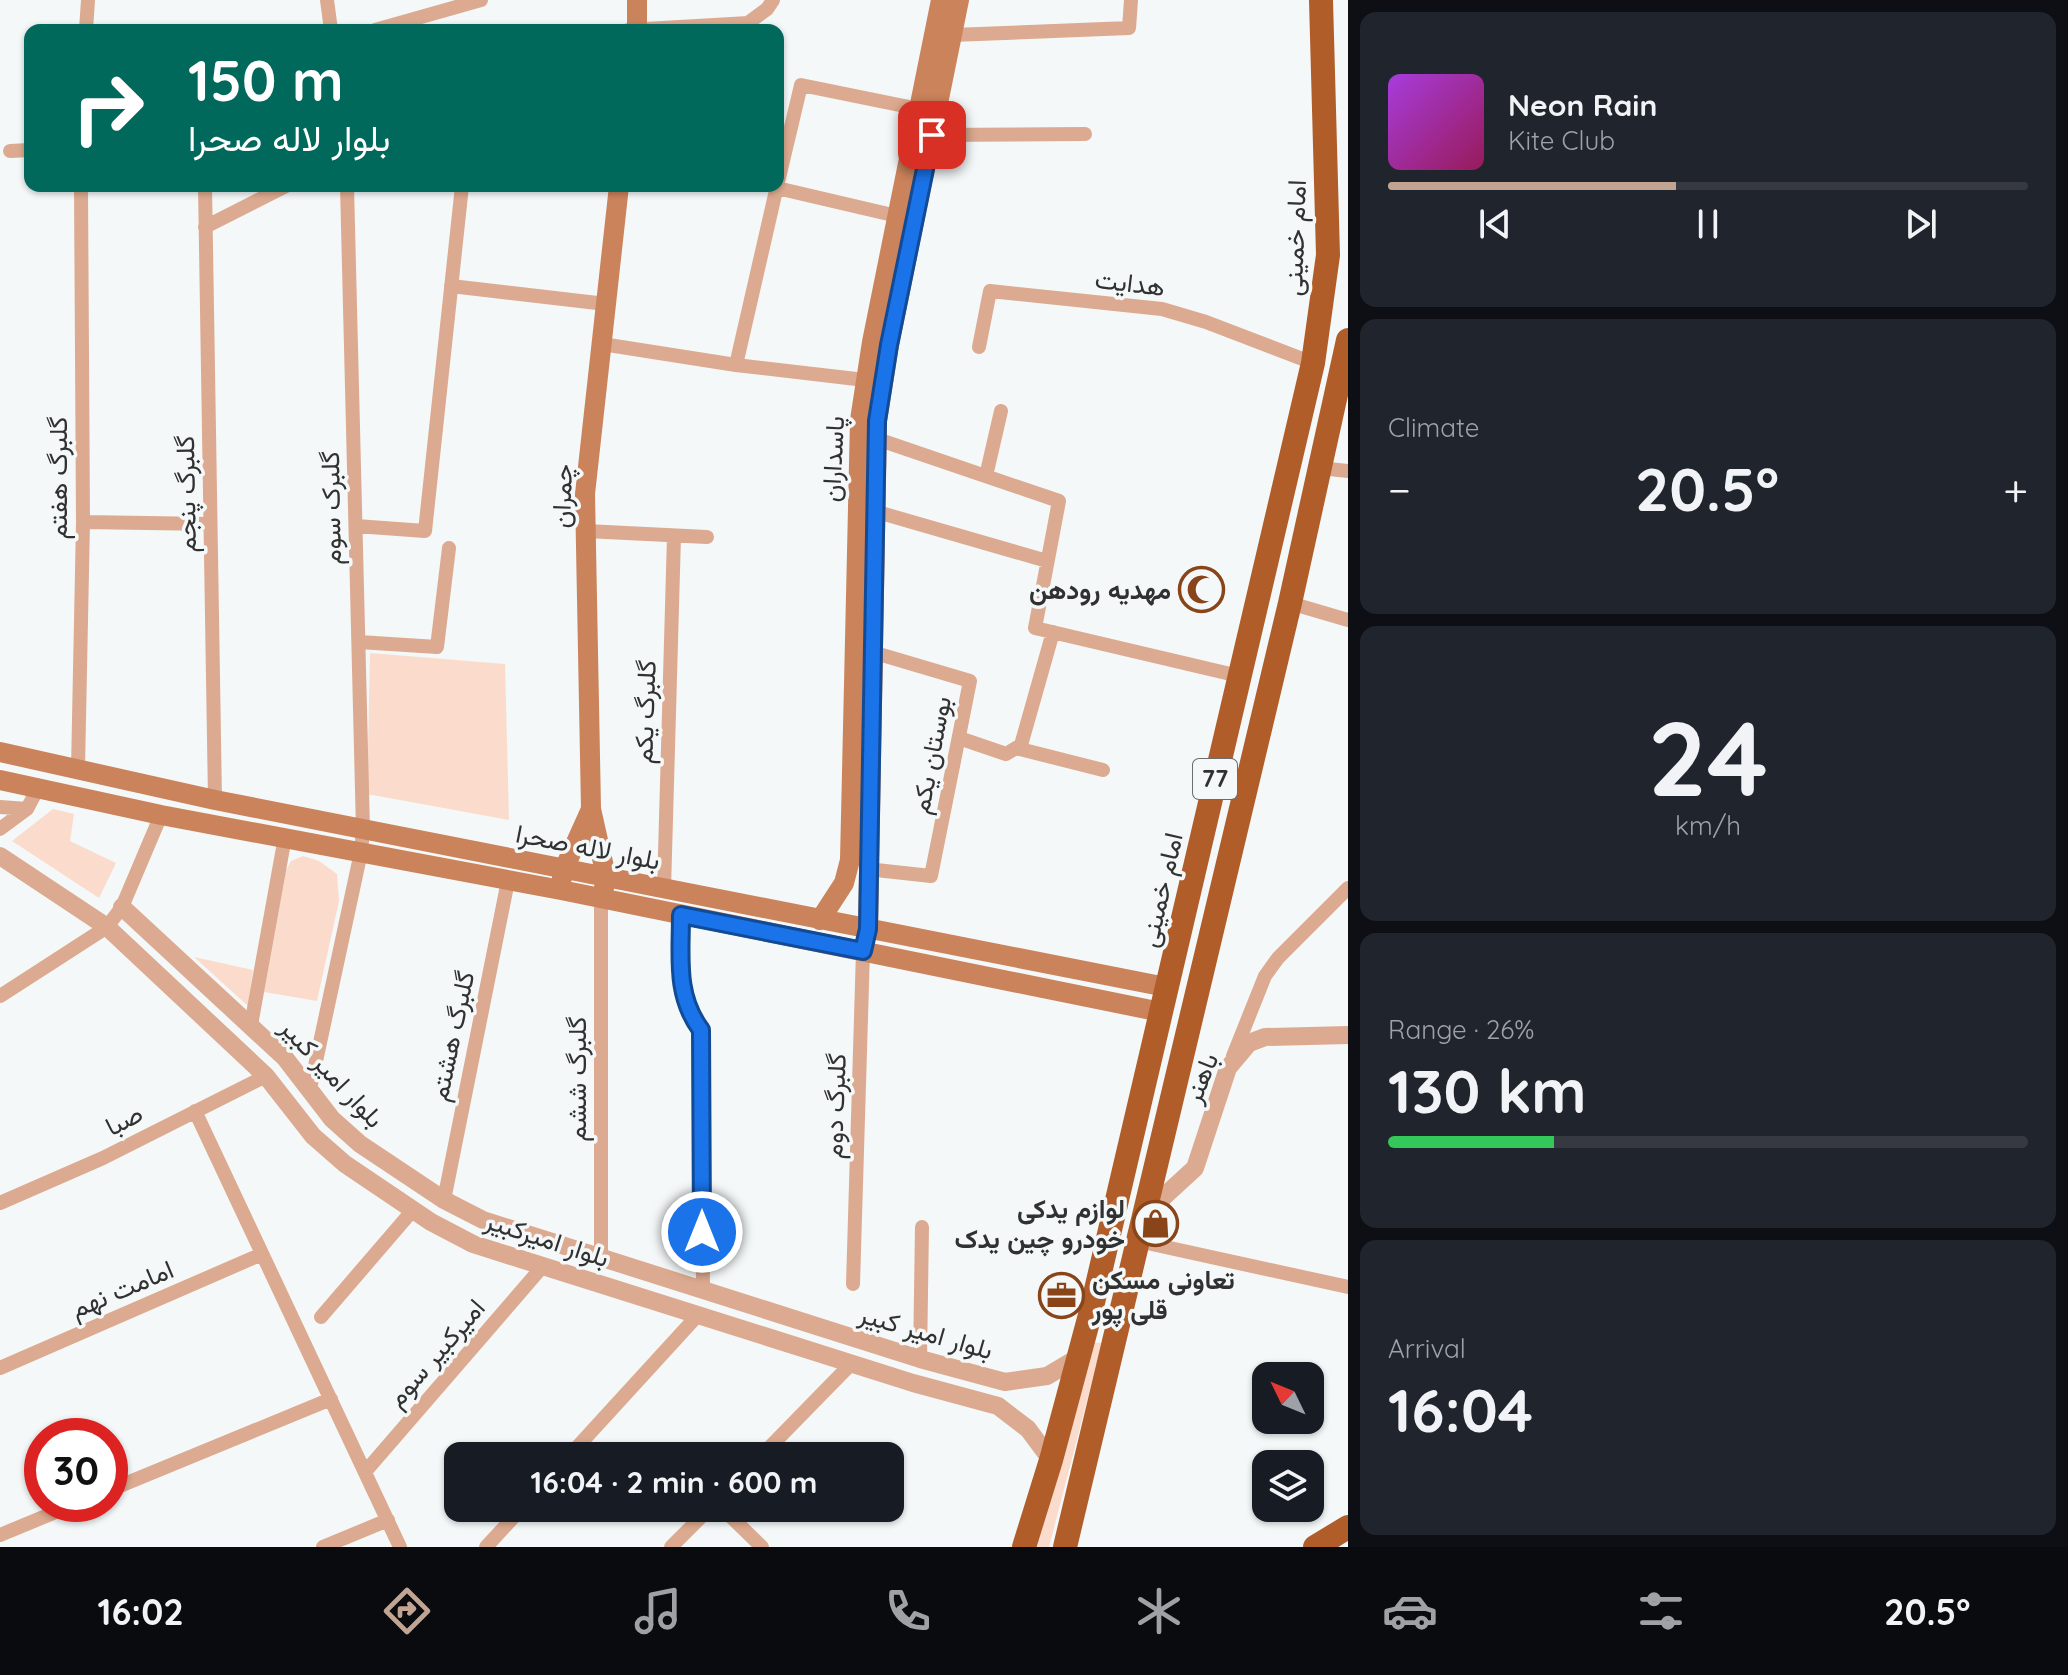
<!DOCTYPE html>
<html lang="en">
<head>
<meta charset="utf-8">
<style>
	:root { --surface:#171b24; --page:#20242c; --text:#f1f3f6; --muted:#9ea1a6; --line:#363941; --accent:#c2a493 }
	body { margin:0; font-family:Quicksand,Vazirmatn,sans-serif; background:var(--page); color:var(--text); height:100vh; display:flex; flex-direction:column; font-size:30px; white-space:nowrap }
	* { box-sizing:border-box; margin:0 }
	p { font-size:26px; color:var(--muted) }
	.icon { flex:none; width:44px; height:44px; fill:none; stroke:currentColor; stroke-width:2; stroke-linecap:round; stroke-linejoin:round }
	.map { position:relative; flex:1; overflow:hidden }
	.sheet { display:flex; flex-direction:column; gap:12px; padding:12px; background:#0d0f14; width:720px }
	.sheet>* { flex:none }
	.hud { position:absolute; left:24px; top:24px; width:760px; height:168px; border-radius:16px; box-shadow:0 2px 6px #0004; background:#00695c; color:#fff; overflow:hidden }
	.needle { width:52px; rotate:313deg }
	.fabs { position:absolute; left:1252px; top:1362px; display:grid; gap:16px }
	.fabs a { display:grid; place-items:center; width:72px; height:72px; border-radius:16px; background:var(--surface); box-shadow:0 2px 6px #0004; font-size:40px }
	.speed { position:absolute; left:24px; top:1418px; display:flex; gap:16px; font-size:40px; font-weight:700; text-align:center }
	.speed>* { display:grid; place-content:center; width:104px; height:104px; border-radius:50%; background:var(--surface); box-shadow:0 2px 6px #0004; line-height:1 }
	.speed .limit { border:12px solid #d22; background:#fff; color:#111 }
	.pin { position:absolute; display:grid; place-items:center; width:68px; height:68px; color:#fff; margin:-34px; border-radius:16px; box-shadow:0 4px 12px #0006 }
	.me { position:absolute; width:88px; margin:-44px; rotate:0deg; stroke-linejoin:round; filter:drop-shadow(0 0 6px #0008) }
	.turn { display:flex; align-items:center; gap:28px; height:168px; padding:0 32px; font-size:36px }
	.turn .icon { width:104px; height:104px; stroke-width:2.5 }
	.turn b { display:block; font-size:56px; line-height:68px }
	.big { font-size:60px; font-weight:700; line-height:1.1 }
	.sheet .tile { flex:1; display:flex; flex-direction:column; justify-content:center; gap:12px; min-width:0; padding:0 28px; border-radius:16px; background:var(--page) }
	.sheet .dial { align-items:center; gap:0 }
	.dial b { font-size:104px; line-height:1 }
	.song { display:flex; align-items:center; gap:24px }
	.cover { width:96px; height:96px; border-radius:12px; background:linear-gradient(135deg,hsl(280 70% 55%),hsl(330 70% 35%)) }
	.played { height:8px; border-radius:4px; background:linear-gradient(90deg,var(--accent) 45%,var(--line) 45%) }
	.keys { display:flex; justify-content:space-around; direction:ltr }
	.heat { display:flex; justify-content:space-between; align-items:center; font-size:44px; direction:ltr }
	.charge { height:12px; border-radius:6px; background:linear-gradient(90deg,#34c759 26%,var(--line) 0) }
	.trip { position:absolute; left:444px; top:1442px; width:460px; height:80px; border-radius:16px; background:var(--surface); box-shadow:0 2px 6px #0004; font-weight:700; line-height:80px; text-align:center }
	.menu { display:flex; height:128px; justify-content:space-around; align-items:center; background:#090b0e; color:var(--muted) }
	.menu .icon { width:56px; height:56px }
	.menu .current { color:var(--accent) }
	.menu b { font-size:36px; color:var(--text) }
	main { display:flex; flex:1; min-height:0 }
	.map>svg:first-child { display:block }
	.green { fill:#fbdccc }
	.building { fill:#8aece7; stroke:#969a9a; stroke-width:2 }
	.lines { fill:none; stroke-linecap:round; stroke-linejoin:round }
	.minor { stroke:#dcaa90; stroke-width:14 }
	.tertiary { stroke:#dcaa90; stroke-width:18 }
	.secondary { stroke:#cb835b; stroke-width:20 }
	.trunk { stroke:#b05d29; stroke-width:24 }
	.route-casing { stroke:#114b97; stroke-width:20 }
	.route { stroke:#1a73e8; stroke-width:14 }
	.labels { text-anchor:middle; stroke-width:7; stroke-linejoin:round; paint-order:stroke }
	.shield { fill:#f4f8f8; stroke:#6b6d6d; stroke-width:2 }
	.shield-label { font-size:24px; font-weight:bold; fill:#303131 }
	.street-label { font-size:26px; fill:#303131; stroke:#f4f8f8 }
	.poi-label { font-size:26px; font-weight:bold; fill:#303131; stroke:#f4f8f8; text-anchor:end }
</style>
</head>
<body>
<main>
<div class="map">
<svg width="1348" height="1547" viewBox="0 0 1348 1547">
	<rect width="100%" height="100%" fill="#f4f8f8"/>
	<!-- green -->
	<path class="green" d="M370,653L505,664L509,820L367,794Z
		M53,809L74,814L70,841L116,863L99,898L12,841Z
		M303,856L319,861L337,874L339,901L317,1001L264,992L283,876L291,861Z
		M194,957L253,970L248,1006Z
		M1091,1342L1102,1343L1049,1547H1033Z"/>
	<!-- building -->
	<path class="building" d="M1197,573L1214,578L1207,607L1189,603Z"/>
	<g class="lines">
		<!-- minor -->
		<path class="minor" d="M327,0L331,30
			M86,30L88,0
			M375,30L481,0
			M628,30L748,23L767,9L773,0
			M952,35L1129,28L1131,0
			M932,135L1085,134
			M10,151L30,150
			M778,182L801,85L919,109
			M205,186L215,800
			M777,188L897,216
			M205,227L286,186
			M451,286L606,304
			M602,344L736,365L865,380
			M979,347L990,291L1162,309L1206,322L1313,363
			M736,365L777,186
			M877,439L1059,501L1035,628L1239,676
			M1320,468L1348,471
			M986,476L1001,411
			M874,511L1047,561
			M83,522L210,524
			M356,526L425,531L462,186
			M586,531L707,537
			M1290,603L1348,620
			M359,642L437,647L449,548
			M959,738L1006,754L1021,745L1053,632
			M1016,748L1103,770
			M78,769L83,522L81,186
			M0,807L27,809
			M0,829L27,809L37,790
			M867,869L931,876L970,681L872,652
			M664,889L674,536
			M681,915C681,957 675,995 701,1030L703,1290
			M0,996L107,927L122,907L161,815
			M251,1025L285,837
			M1233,1056L1265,976L1278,958L1348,888
			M310,1089L361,852L363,830L347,186
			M195,1111L400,1547
			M444,1200L508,881
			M0,1203L103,1158L266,1076
			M1138,1241L1348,1287
			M601,1258V899
			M853,1284L863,951L868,929
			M321,1317L413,1210
			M920,1359L922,1227
			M0,1368L262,1254
			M569,1456L698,1315
			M761,1456L851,1364
			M365,1472L543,1266
			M110,1490L331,1399
			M722,1508L762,1547
			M0,1535L75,1504
			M323,1547L388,1520
			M486,1547L522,1508
			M671,1547L710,1508"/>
		<!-- tertiary -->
		<path class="tertiary" d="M0,856L107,927L266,1076L313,1136L345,1164L431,1222L473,1244L913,1383L998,1406L1028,1429L1051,1460
			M122,907L285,1058L332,1119L360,1144L444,1200L483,1220L920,1359L1005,1382L1047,1376L1079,1357
			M1146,1213L1195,1168L1228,1068L1249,1043L1265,1037L1348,1035"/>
		<!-- secondary -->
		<path class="secondary" d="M637,30V0
			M0,752L215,800L1166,987
			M0,780L161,815L561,890L1161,1012
			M591,809L585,494L619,186
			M562,878L564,869L591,809L606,876L604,888
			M820,920L844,883L850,860L860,420L872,342L941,0
			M868,929L877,421L889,345L959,0"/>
		<!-- trunk -->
		<path class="trunk" d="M1024,1547L1051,1460L1091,1311L1313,363L1328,255L1321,0
			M1065,1547L1290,603L1348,340
			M1315,1547L1348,1527"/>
	</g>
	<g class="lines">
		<defs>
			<path id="route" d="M702,1232L701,1030C675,995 681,957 681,915L863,951L868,929L877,421L889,345L932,135"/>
		</defs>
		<!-- route casing -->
		<use href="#route" class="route-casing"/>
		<!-- route -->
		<use href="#route" class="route"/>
	</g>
	<!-- icons -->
	<defs>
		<symbol id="mosque-ring" viewBox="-11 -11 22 22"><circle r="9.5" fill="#f4f8f8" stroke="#894419" stroke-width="1.5"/><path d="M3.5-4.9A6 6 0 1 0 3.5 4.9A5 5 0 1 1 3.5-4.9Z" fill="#894419"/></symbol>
		<symbol id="shop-ring" viewBox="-11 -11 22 22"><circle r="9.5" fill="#f4f8f8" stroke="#894419" stroke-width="1.5"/><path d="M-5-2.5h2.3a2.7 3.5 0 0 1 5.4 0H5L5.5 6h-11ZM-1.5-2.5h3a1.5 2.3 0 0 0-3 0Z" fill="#894419"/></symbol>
		<symbol id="office-ring" viewBox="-11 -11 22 22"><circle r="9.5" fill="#f4f8f8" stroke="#894419" stroke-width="1.5"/><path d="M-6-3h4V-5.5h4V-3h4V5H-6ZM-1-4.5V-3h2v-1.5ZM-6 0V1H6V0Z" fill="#894419"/></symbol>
	</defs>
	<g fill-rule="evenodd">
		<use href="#mosque-ring" x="1176" y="564" width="51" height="51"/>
		<use href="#shop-ring" x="1130" y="1198" width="51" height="51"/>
		<use href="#office-ring" x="1036" y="1270" width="51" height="51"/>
	</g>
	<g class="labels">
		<!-- shield labels -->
		<rect class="shield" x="1193" y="759" width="44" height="40" rx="6"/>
		<g class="shield-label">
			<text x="1215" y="787">77</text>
		</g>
		<!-- street labels -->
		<g class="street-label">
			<text transform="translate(1295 238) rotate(-88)" y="9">امام خمینی</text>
			<text transform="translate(1130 283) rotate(7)" y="9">هدایت</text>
			<text transform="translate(833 459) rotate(-87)" y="9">پاسداران</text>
			<text transform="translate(58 478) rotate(-90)" y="9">گلبرگ هفتم</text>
			<text transform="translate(186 494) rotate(-91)" y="9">گلبرگ پنجم</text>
			<text transform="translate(562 496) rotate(-88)" y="9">چمران</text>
			<text transform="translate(331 508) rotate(-91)" y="9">گلبرک سوم</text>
			<text transform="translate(645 712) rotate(-88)" y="9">گلبرگ یکم</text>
			<text transform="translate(931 755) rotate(-79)" y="9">بوستان یکم</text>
			<text transform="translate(588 847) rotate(11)" y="9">بلوار لاله صحرا</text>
			<text transform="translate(1161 890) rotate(-77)" y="9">امام خمینی</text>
			<text transform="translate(452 1036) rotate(-78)" y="9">گلبرگ هشتم</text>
			<text transform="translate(332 1073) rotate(47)" y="9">بلوار امیر کبیر</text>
			<text transform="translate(1201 1078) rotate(-68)" y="9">باهنر</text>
			<text transform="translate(577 1079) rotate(-90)" y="9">گلبرگ ششم</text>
			<text transform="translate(835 1106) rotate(-88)" y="9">گلبرگ دوم</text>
			<text transform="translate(124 1120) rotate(-27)" y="9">صبا</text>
			<text transform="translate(547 1239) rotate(18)" y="9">بلوار امیرکبیر</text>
			<text transform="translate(122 1289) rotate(-23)" y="9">امامت نهم</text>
			<text transform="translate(926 1332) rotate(16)" y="9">بلوار امیر کبیر</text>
			<text transform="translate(436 1353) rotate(-49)" y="9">امیرکبیر سوم</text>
		</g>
		<!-- poi labels -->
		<g class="poi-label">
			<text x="1171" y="599">مهدیه رودهن</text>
			<text x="1125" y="1218">لوازم یدکی<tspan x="1125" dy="30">خودرو چین یدک</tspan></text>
			<text x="1092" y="1289" text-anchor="start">تعاونی مسکن<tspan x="1092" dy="30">قلی پور</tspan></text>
		</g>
	</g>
</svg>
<div class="fabs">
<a><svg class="needle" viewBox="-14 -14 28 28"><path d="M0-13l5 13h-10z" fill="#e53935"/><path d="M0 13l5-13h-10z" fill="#9ea1a6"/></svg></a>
<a><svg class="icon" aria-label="layers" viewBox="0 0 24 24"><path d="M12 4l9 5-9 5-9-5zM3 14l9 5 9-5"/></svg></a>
</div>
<div class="speed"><div class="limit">30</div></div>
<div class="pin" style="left:932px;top:135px;background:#d93025"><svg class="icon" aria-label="arrive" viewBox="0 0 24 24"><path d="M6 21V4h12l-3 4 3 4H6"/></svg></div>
<svg class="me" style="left:702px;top:1232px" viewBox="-20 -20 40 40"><circle r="17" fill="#1a73e8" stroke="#fff" stroke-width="3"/><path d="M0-11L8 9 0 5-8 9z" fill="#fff"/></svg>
<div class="trip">16:04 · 2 min · 600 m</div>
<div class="hud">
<div class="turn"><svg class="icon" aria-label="right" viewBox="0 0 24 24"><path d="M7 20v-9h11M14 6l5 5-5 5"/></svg><div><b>150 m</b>بلوار لاله صحرا</div></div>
</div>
</div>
<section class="sheet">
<div class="tile">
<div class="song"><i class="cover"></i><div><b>Neon Rain</b><p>Kite Club</p></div></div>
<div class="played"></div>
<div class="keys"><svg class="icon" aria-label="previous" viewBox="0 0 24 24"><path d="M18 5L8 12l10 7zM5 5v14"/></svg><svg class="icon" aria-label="pause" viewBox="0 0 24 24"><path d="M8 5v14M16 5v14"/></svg><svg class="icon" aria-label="next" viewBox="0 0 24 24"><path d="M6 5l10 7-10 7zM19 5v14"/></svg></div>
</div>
<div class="tile"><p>Climate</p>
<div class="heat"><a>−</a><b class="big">20.5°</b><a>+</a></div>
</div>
<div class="tile dial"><b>24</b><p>km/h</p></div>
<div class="tile"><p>Range · 26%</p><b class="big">130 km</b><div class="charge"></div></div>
<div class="tile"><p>Arrival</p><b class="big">16:04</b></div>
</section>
</main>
<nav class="menu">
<b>16:02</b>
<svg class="icon current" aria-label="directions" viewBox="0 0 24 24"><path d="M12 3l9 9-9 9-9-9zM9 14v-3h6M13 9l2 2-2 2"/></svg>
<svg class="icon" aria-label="music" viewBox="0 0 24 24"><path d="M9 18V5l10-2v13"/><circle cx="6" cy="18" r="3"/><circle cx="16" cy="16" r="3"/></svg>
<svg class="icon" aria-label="phone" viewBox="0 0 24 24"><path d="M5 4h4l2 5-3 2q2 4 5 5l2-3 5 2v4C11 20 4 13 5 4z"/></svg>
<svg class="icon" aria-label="climate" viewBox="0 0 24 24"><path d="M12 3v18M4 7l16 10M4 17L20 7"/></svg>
<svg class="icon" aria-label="car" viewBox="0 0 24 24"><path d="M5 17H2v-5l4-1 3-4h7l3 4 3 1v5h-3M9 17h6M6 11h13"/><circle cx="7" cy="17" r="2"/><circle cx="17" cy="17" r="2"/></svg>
<svg class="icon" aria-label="filters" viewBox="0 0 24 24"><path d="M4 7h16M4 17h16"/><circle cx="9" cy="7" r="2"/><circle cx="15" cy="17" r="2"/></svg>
<b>20.5°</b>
</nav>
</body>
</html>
